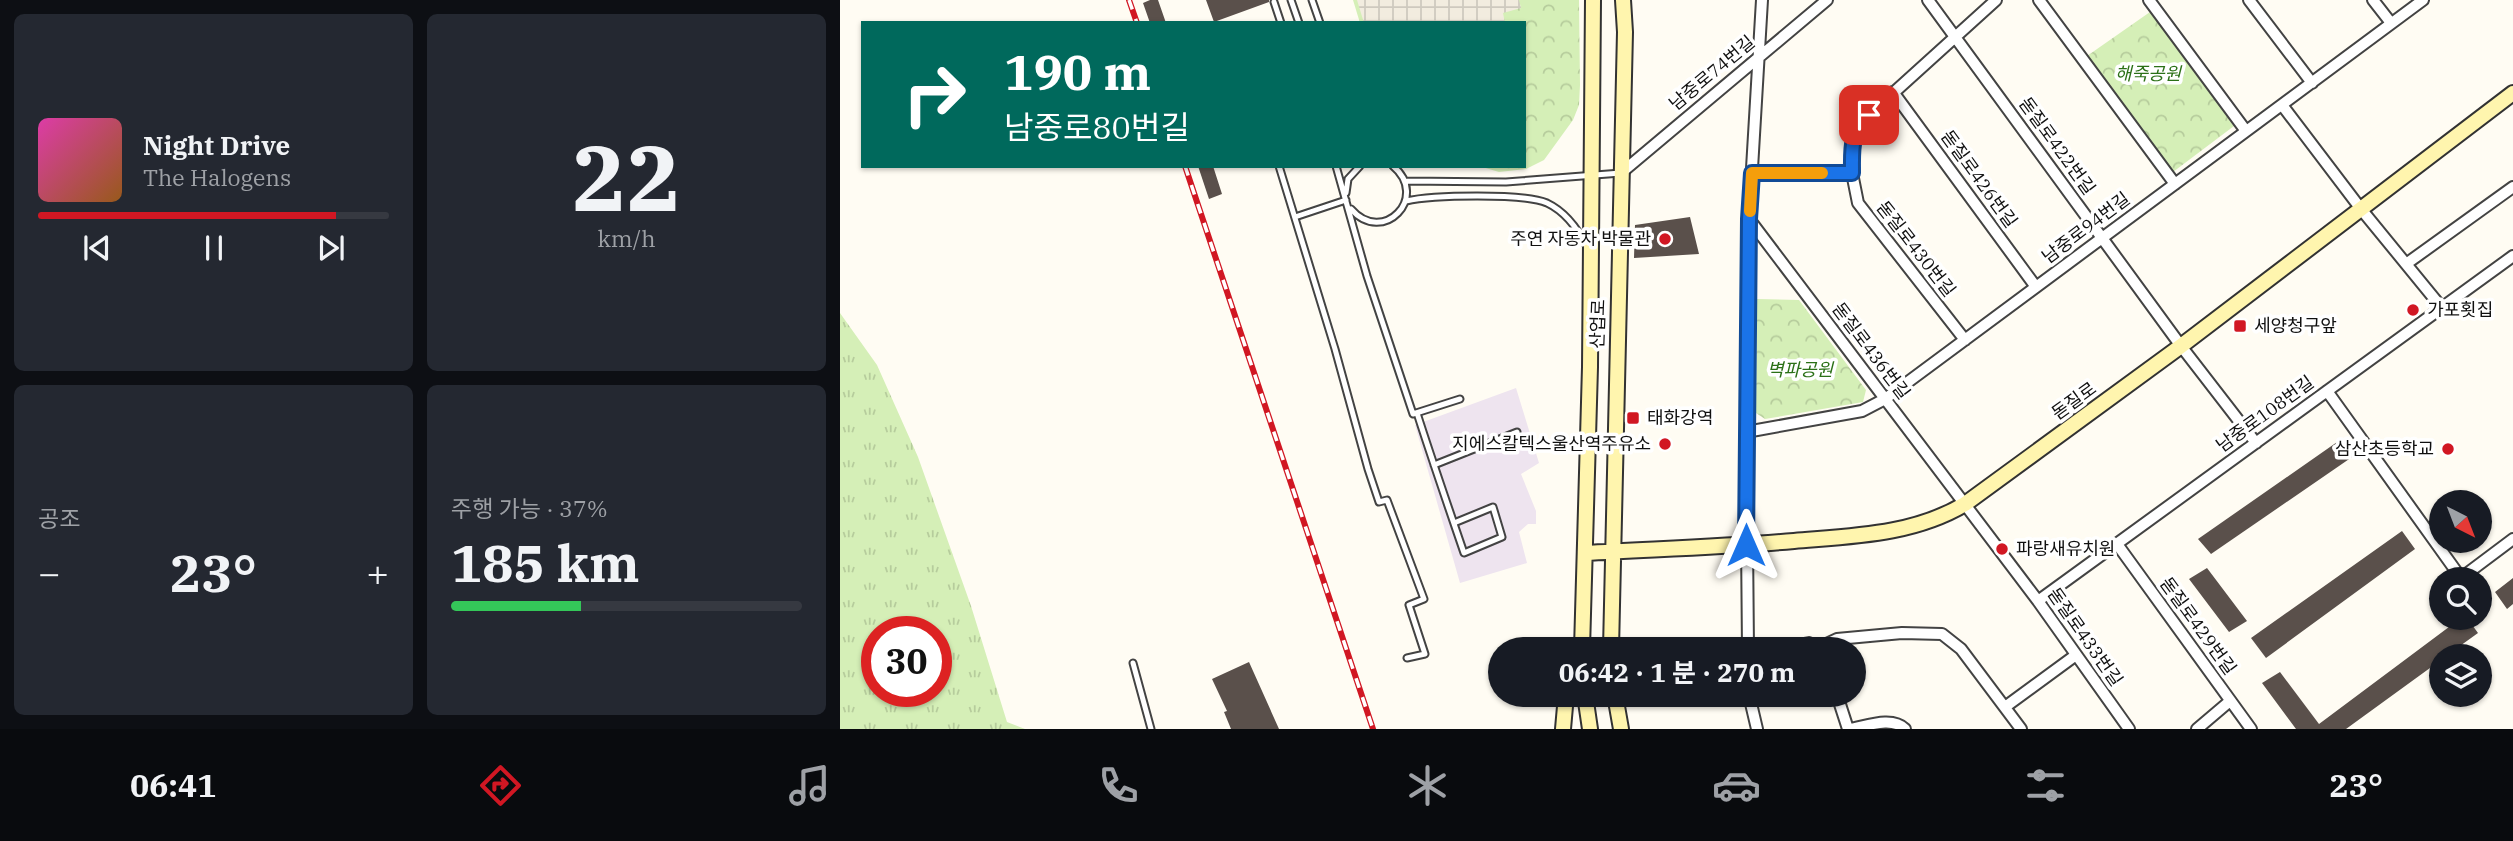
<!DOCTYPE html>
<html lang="ko">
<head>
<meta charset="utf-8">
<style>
	:root { --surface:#171b24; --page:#242831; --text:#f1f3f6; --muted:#9ea1a6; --line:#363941; --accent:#d11723 }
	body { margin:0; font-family:"IBM Plex Serif","Noto Sans KR",serif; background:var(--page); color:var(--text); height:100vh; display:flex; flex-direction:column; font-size:26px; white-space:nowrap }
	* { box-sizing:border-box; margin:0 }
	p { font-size:23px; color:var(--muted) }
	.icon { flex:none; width:38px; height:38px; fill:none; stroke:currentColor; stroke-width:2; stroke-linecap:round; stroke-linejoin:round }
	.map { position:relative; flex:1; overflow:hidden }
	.details { display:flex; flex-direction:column; gap:14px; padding:14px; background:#0d0f14; width:840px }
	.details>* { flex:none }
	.banner { position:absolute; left:21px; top:21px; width:665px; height:147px; border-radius:0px; box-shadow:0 2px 5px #0004; background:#00695c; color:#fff; overflow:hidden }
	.needle { width:46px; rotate:138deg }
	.buttons { position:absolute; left:1589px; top:490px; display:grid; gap:14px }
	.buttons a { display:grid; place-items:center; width:63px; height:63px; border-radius:50%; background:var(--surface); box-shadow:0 2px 5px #0004; font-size:35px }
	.speed { position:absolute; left:21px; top:616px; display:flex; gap:14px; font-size:35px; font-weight:700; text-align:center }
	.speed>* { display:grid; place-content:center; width:91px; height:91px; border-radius:50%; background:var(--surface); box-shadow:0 2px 5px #0004; line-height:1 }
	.speed .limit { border:10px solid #d22; background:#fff; color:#111 }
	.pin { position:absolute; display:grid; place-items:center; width:60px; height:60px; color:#fff; margin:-30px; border-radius:14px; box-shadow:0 4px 10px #0006 }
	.me { position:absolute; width:77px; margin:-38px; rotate:0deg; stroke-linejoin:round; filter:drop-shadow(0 0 5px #0008) }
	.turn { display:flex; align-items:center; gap:24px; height:147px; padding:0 28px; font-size:32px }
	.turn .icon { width:91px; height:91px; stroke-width:2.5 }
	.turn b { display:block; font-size:49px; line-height:60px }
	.big { font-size:52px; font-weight:700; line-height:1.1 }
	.details .tile { flex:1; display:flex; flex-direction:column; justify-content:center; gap:10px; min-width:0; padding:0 24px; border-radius:10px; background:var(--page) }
	.details .dial { align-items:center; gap:0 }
	.dial b { font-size:91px; line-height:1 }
	.song { display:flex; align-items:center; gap:21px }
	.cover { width:84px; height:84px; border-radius:10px; background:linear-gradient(135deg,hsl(320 70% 55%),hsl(30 70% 35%)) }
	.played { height:7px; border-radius:4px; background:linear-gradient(90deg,var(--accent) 85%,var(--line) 85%) }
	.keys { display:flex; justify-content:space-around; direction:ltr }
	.heat { display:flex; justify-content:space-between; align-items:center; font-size:38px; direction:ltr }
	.charge { height:10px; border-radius:5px; background:linear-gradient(90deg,#34c759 37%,var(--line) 0) }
	.details .tiles { flex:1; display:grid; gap:14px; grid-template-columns:repeat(2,1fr) }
	.trip { position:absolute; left:648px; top:637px; width:378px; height:70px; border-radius:35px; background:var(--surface); box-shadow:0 2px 5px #0004; font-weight:700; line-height:70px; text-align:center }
	.tabs { display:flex; height:112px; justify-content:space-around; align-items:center; background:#090b0e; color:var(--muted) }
	.tabs .icon { width:49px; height:49px }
	.tabs .active { color:var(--accent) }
	.tabs b { font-size:32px; color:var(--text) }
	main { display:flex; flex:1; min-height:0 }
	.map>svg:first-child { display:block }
	.industrial { fill:#eee4ef }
	.grass { fill:url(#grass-tufts); fill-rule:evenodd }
	.park { fill:url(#park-crowns) }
	.plaza { fill:url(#plaza-grid) }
	.building { fill:#5a504b }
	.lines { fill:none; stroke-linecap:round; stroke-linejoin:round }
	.service-casing { stroke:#434343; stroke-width:9 }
	.minor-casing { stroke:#434343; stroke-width:14 }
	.secondary-casing { stroke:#323232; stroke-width:18 }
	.service { stroke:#fff; stroke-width:5 }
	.minor { stroke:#fff; stroke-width:10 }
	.secondary { stroke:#fff5ae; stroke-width:14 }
	.rail-casing { stroke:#d11723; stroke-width:6 }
	.rail { stroke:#fff; stroke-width:3.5; stroke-dasharray:10; stroke-linecap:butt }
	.route-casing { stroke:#114b97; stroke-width:18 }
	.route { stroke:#1a73e8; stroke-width:12 }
	.slow { stroke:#f59e0b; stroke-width:12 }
	.poi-dot { fill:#d11723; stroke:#fff; stroke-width:2.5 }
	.labels { text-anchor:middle; stroke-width:7; stroke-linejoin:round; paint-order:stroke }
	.street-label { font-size:18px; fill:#101010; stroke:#fff }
	.park-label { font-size:18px; font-style:italic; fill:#2b7017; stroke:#fff }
	.poi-label { font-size:18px; fill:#101010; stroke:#fff; text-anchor:start }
</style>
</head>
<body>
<main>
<section class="details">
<div class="tiles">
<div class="tile">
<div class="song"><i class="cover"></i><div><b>Night Drive</b><p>The Halogens</p></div></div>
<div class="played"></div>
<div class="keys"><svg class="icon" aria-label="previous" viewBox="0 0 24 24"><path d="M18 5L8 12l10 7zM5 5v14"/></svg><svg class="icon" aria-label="pause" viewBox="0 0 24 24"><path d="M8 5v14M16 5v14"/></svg><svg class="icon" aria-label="next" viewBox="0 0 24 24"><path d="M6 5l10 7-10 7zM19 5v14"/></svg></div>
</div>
<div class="tile dial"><b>22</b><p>km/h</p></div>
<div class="tile"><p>공조</p>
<div class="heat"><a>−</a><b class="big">23°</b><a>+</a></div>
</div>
<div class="tile"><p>주행 가능 · 37%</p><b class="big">185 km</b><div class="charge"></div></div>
</div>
</section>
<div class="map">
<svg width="1673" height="729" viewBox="0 0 1673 729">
	<defs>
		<pattern id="grass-tufts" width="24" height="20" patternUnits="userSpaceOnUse" patternTransform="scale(1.75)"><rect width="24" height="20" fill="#d5efb7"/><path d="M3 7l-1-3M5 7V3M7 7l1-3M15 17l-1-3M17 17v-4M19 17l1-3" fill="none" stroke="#b6cc9c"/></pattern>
		<pattern id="park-crowns" width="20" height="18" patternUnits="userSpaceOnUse" patternTransform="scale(1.75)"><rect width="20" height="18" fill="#d5efb7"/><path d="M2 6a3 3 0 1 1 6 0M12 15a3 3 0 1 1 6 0" fill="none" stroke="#b6cc9c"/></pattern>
		<pattern id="plaza-grid" width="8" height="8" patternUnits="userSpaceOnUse" patternTransform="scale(1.75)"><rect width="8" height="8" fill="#f2ecdf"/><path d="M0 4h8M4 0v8" fill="none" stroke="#cec9be"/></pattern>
	</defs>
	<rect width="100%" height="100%" fill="#fffcf3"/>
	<!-- industrial -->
	<path class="industrial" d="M676,388L699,463L681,474L696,511V524H688L679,532L687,563L620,583L575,425Z"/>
	<!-- grass -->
	<path class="grass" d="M0,313L37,365L78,457L131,606L167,722L185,729H0ZM37,632H96V691H37Z"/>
	<!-- park -->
	<path class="park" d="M513,0H739L740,85L739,105L733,120L704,160L686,169L659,172L639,166H684V23H520Z
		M1310,12L1394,126L1333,172L1247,56Z
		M917,299L959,300L1026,390L1023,402L925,419L916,413Z"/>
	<!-- plaza -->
	<path class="plaza" d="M517,0H679L681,8L663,13L665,23H524Z"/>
	<!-- building -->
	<path class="building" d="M310,0H318L326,23H310L303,3Z
		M366,0H429V2L374,22Z
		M358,166H373L382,194L369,199Z
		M850,217L859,254L794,258L795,225Z
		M1500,440L1515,455L1371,554L1358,539Z
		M1562,531L1575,549L1426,658L1411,638Z
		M1367,568L1407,621L1389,632L1349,579Z
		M1673,578V604L1667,609L1655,592Z
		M1621,618H1627L1638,633L1606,656H1601V660L1506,729H1456L1422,683L1440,672L1479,724Z
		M409,662L439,729H391L384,712L387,711L372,679Z"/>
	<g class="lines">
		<defs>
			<path id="service" d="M451,0L459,23
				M472,0L480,23
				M434,2L441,23
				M439,166L495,349L528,469L539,502L547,500L584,599L569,605L585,654L567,658
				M496,166L527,276L573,414L620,399
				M565,181L666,182L781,173
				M506,193L508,179L520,166
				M566,201C592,195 683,193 707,203C726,212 738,229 747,247
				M511,209C543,246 590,197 553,166
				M455,217L506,200
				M577,413C592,460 608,506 624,553L662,537L653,507L614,523
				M594,465L677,432
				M293,663L311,729"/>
			<path id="minor" d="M1088,0L1341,346L1416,443
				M1199,0L1335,184
				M1309,0L1406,131
				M1409,0L1472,83
				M1533,0L1551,23
				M1053,92L1196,287
				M1442,105L1521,209L1602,308
				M781,173L987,0
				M912,173H1012
				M909,219L1198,601L1289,729
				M1566,264L1673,187
				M1125,340L1018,203L1012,173V141L1017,128L1029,115L1156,0
				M1487,391L1621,578L1673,539
				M906,432L1022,411L1045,399L1583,0
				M1277,544L1411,729
				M1198,601L1673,256
				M980,647L997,639L1062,633L1102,634L1121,649L1181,729
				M908,649L906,432L909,219L922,0
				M938,649L969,643L982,649
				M909,695L917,729
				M997,695L1008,729
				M1165,707L1236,655
				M1010,729C1027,726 1052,716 1065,729
				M1357,729L1390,701"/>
			<path id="secondary" d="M745,553C815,549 884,547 954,541C1013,536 1073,535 1125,504L1341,346L1673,93
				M742,649L750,367L753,0
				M771,649L785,32L783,0
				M745,695L750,729
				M775,695L781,729
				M723,729L726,695"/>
		</defs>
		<!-- service casing -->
		<use href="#service" class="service-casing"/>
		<!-- minor casing -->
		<use href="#minor" class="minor-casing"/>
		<!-- secondary casing -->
		<use href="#secondary" class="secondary-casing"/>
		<!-- service -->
		<use href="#service" class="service"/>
		<!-- minor -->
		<use href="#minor" class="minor"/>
		<!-- secondary -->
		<use href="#secondary" class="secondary"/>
		<defs>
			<path id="rail" d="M289,0L297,23
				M345,166L533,729"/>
		</defs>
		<!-- rail casing -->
		<use href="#rail" class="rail-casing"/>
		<!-- rail -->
		<use href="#rail" class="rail"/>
	</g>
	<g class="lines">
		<defs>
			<path id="route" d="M906,545L909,219L912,173H1012C1012,146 1010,136 1029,115"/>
		</defs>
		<!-- route casing -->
		<use href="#route" class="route-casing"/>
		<!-- route -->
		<use href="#route" class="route"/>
		<!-- slow -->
		<path class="slow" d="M910,211L912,173H982"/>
	</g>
	<!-- markers -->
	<g class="poi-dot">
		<circle cx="825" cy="239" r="7"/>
		<circle cx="1573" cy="310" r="7"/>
		<rect x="1393" y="319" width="14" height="14" rx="3.5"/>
		<rect x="786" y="411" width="14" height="14" rx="3.5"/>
		<circle cx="825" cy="444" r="7"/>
		<circle cx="1608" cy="449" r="7"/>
		<circle cx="1162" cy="549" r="7"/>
	</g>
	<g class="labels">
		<!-- street labels -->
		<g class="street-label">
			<text transform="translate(872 73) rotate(-40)" y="6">남중로74번길</text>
			<text transform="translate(1217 146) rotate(54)" y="6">돋질로422번길</text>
			<text transform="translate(1139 179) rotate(54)" y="6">돋질로426번길</text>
			<text transform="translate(1246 228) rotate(-37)" y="6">남중로94번길</text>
			<text transform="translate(1076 249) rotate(52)" y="6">돋질로430번길</text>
			<text transform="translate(758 324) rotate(-88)" y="6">산업로</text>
			<text transform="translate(1031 351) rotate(53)" y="6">돋질로436번길</text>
			<text transform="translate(1234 401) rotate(-36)" y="6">돋질로</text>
			<text transform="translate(1425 414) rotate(-36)" y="6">남중로108번길</text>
			<text transform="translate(1358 626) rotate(54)" y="6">돋질로429번길</text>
			<text transform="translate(1245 637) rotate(55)" y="6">돋질로433번길</text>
		</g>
		<!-- park labels -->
		<g class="park-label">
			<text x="1308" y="80">해죽공원</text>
			<text x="960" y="376">벽파공원</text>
		</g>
		<!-- poi labels -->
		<g class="poi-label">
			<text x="811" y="245" text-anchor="end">주연 자동차 박물관</text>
			<text x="1587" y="316">가포횟집</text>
			<text x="1414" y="332">세양청구앞</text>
			<text x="807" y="424">태화강역</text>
			<text x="811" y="450" text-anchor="end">지에스칼텍스울산역주유소</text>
			<text x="1594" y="455" text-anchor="end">삼산초등학교</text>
			<text x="1176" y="555">파랑새유치원</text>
		</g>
	</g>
</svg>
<div class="buttons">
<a><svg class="needle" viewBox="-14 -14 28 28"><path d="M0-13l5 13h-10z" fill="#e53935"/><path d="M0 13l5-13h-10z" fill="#9ea1a6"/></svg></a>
<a><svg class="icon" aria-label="search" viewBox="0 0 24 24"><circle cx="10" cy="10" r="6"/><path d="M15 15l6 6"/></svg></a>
<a><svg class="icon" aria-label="layers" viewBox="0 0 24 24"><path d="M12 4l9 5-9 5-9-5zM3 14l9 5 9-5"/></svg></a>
</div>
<div class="speed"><div class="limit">30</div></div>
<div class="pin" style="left:1029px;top:115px;background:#d93025"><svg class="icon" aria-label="arrive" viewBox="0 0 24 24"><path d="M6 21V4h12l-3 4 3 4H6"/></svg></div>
<svg class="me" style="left:906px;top:545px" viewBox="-20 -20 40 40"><path d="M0-17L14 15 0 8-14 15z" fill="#1a73e8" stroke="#fff" stroke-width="4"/></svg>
<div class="trip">06:42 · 1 분 · 270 m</div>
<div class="banner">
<div class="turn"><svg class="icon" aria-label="right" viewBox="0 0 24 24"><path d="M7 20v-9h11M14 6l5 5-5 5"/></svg><div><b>190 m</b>남중로80번길</div></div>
</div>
</div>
</main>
<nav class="tabs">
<b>06:41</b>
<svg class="icon active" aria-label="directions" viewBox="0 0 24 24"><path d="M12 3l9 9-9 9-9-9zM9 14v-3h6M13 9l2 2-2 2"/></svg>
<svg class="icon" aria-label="music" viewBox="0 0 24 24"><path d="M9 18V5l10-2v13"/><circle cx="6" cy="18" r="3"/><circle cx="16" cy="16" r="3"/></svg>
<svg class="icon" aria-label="phone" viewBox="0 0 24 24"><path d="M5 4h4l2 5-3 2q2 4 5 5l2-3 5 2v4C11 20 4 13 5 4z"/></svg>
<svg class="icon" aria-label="climate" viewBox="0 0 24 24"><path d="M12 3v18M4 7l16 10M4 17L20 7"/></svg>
<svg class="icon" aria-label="car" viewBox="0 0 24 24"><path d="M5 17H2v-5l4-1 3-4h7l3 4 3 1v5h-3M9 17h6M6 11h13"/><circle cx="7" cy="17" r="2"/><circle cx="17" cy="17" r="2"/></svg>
<svg class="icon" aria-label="filters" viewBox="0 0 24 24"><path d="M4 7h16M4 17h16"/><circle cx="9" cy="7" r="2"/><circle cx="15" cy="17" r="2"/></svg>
<b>23°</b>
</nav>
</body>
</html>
